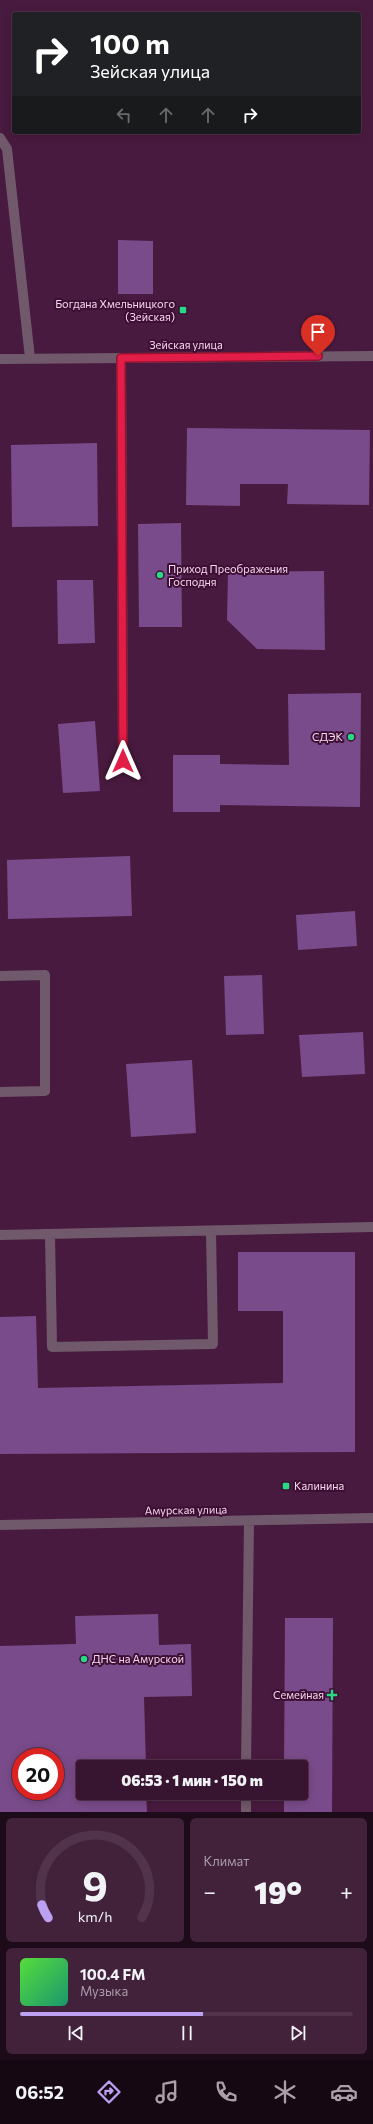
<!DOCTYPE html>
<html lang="ru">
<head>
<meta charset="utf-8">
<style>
	:root { --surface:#37142f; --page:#42213b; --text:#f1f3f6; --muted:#aa9eaa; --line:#51334b; --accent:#bca0f2 }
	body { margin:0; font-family:Commissioner,sans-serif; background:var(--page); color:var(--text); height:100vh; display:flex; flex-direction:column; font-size:15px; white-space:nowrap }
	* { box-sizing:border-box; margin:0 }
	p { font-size:13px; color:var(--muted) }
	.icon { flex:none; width:22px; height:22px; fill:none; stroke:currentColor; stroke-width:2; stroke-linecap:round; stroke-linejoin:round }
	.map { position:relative; height:1812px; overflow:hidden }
	.panel { display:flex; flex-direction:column; gap:6px; padding:6px; background:#1e0b1a; flex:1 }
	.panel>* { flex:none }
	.banner { position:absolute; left:12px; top:12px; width:349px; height:122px; border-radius:4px; box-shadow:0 2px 10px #0003,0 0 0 1px var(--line); background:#202124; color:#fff; overflow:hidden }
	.speed { position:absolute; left:12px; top:1748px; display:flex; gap:8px; font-size:20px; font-weight:700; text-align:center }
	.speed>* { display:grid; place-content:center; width:52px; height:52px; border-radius:50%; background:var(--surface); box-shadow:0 2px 10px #0003,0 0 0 1px var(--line); line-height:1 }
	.speed .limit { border:6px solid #d22; background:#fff; color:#111 }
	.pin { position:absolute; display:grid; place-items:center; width:34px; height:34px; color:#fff; margin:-41px -17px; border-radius:50% 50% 50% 0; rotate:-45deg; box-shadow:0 0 4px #0007 }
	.pin .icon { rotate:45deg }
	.me { position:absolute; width:44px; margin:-22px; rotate:0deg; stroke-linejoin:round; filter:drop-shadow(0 0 3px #0008) }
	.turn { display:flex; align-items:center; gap:14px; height:84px; padding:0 12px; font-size:18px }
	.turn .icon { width:52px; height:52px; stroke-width:2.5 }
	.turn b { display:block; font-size:28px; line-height:34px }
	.lanes { display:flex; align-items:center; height:38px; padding:0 12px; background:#0003; justify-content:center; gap:20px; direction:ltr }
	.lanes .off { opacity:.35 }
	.big { font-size:30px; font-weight:800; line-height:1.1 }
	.panel .tile { flex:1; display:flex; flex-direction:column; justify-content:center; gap:6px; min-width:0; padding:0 14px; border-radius:6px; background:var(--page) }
	.panel .dial { align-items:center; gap:0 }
	.dial svg { height:104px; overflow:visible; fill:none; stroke:var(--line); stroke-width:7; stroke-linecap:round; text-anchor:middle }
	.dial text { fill:var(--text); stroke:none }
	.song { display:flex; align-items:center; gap:12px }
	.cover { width:48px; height:48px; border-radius:6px; background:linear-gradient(135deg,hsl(110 70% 55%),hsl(160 70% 35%)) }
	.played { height:4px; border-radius:2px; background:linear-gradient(90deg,var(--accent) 55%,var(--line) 55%) }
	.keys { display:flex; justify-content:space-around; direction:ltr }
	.heat { display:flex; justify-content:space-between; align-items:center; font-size:22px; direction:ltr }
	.panel .tiles { flex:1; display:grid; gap:6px; grid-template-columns:1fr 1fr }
	.tile:last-child { grid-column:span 2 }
	.trip { position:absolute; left:76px; top:1760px; width:232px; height:40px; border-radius:4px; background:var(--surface); box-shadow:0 2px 10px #0003,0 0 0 1px var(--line); font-weight:800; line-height:40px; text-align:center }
	.menu { display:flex; height:64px; justify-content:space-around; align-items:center; background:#160813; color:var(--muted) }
	.menu .icon { width:28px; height:28px }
	.menu .active { color:var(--accent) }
	.menu b { font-size:18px; color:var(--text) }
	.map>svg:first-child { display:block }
	.building { fill:#794b8a; fill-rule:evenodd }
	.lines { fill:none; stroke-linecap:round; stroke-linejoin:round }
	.minor { stroke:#70596a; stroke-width:10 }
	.route-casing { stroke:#92132f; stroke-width:10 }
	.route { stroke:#e11d48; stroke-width:7 }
	.poi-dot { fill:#27d885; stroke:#3e0f35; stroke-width:1.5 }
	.labels { text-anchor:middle; stroke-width:4; stroke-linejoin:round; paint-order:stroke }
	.poi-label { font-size:11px; fill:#f6d7ed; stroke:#3e0f35; text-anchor:end }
	.street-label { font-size:11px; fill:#f6d7ed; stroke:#3e0f35 }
</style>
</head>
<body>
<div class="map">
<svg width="373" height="1812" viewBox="0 0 373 1812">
	<rect width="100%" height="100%" fill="#491a3f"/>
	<!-- building -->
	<path class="building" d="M118,240L153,241V294H118Z
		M187,428L370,430L369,505L287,504L288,484H240V506L186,505Z
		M97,443L98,526L12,527L11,445Z
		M181,523L182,627H139L138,524Z
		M324,571L325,650L257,649L227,620L228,572Z
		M57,580H93L95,643L58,644Z
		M361,693L360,807L220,805V812H173V755H220V764L289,765L288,694Z
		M95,721L100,791L63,793L58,724Z
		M130,856L132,916L8,919L7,860Z
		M355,911L357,946L298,950L296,915Z
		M262,975L264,1034L226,1035L224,976Z
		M363,1032L365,1074L302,1077L299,1035Z
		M192,1060L196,1133L131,1137L126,1064Z
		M238,1252H355V1452L0,1454V1317L36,1316L38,1388L283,1383V1311H238Z
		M158,1614L159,1645L191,1644L192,1696L144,1697L146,1767H83V1793H146L147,1812H0V1646L76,1644L75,1616ZM21,1757H55V1791H21Z
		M285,1618H333L332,1812H284V1793H301V1767H284Z"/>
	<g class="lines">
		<!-- minor -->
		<path class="minor" d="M0,138L7,149L30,358
			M121,358L123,761
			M0,359L373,356
			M0,976L45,975V1091L0,1092
			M50,1234L52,1347L213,1344L211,1231
			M0,1235L373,1227
			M0,1525L373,1518
			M246,1767L249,1521
			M246,1812V1793"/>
	</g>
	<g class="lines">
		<defs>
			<path id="route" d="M123,761L121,358L318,356"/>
		</defs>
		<!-- route casing -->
		<use href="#route" class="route-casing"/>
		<!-- route -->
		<use href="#route" class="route"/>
	</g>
	<!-- markers -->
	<g class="poi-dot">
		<rect x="179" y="306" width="8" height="8" rx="2"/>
		<circle cx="160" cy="575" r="4"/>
		<circle cx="351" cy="737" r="4"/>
		<rect x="282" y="1482" width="8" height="8" rx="2"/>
		<circle cx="84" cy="1659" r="4"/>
		<path d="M330 1689h4v4h4v4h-4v4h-4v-4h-4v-4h4z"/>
	</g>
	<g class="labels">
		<!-- poi labels -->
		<g class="poi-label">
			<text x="175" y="308">Богдана Хмельницкого<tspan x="175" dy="13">(Зейская)</tspan></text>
			<text x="168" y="573" text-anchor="start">Приход Преображения<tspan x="168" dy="13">Господня</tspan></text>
			<text x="343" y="741">СДЭК</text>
			<text x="294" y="1490" text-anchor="start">Калинина</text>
			<text x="92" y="1663" text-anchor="start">ДНС на Амурской</text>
			<text x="324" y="1699">Семейная</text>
		</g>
		<!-- street labels -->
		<g class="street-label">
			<text x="186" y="349">Зейская улица</text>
			<text transform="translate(186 1510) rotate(-1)" y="4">Амурская улица</text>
		</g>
	</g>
</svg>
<div class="speed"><div class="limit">20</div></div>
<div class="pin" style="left:318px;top:356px;background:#d93025"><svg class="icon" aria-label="arrive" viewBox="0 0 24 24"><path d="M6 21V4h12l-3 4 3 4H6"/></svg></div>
<svg class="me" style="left:123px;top:761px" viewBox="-20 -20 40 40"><path d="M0-17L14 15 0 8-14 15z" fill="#e11d48" stroke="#fff" stroke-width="4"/></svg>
<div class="trip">06:53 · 1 мин · 150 m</div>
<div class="banner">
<div class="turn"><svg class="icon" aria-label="right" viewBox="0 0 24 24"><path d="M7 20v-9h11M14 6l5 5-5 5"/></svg><div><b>100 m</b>Зейская улица</div></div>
<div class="lanes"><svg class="icon off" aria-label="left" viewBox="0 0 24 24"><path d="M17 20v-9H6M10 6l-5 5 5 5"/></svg><svg class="icon off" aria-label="ahead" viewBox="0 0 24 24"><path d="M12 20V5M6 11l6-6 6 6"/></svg><svg class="icon off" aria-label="ahead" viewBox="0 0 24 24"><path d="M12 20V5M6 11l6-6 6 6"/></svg><svg class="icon" aria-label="right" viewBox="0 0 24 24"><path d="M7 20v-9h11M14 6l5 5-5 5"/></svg></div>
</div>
</div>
<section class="panel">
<div class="tiles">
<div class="tile dial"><svg viewBox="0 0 100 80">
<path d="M14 69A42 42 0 1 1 86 69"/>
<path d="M14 69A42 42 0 0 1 9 59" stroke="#bca0f2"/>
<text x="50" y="56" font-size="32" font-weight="700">9</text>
<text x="50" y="72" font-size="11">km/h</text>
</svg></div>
<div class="tile"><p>Климат</p>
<div class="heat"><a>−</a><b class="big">19°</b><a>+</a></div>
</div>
<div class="tile">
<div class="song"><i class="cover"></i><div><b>100.4 FM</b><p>Музыка</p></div></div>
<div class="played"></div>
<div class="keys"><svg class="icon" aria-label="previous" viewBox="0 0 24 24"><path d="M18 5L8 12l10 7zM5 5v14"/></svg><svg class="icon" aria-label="pause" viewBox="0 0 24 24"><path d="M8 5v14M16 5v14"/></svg><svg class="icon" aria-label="next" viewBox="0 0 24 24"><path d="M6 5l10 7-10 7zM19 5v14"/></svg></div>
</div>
</div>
</section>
<nav class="menu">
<b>06:52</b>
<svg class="icon active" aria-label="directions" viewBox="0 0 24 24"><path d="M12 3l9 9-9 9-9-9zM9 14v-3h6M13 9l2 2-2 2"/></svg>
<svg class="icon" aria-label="music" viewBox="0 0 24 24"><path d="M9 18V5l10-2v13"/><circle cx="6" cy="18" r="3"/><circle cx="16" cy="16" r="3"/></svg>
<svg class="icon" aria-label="phone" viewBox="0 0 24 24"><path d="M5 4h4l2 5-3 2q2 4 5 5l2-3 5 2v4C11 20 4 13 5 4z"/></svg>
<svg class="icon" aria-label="climate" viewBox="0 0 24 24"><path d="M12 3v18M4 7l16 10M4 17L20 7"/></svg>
<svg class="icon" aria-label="car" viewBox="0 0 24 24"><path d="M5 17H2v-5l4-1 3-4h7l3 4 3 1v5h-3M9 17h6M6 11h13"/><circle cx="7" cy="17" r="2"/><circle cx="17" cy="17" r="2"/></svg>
</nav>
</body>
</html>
